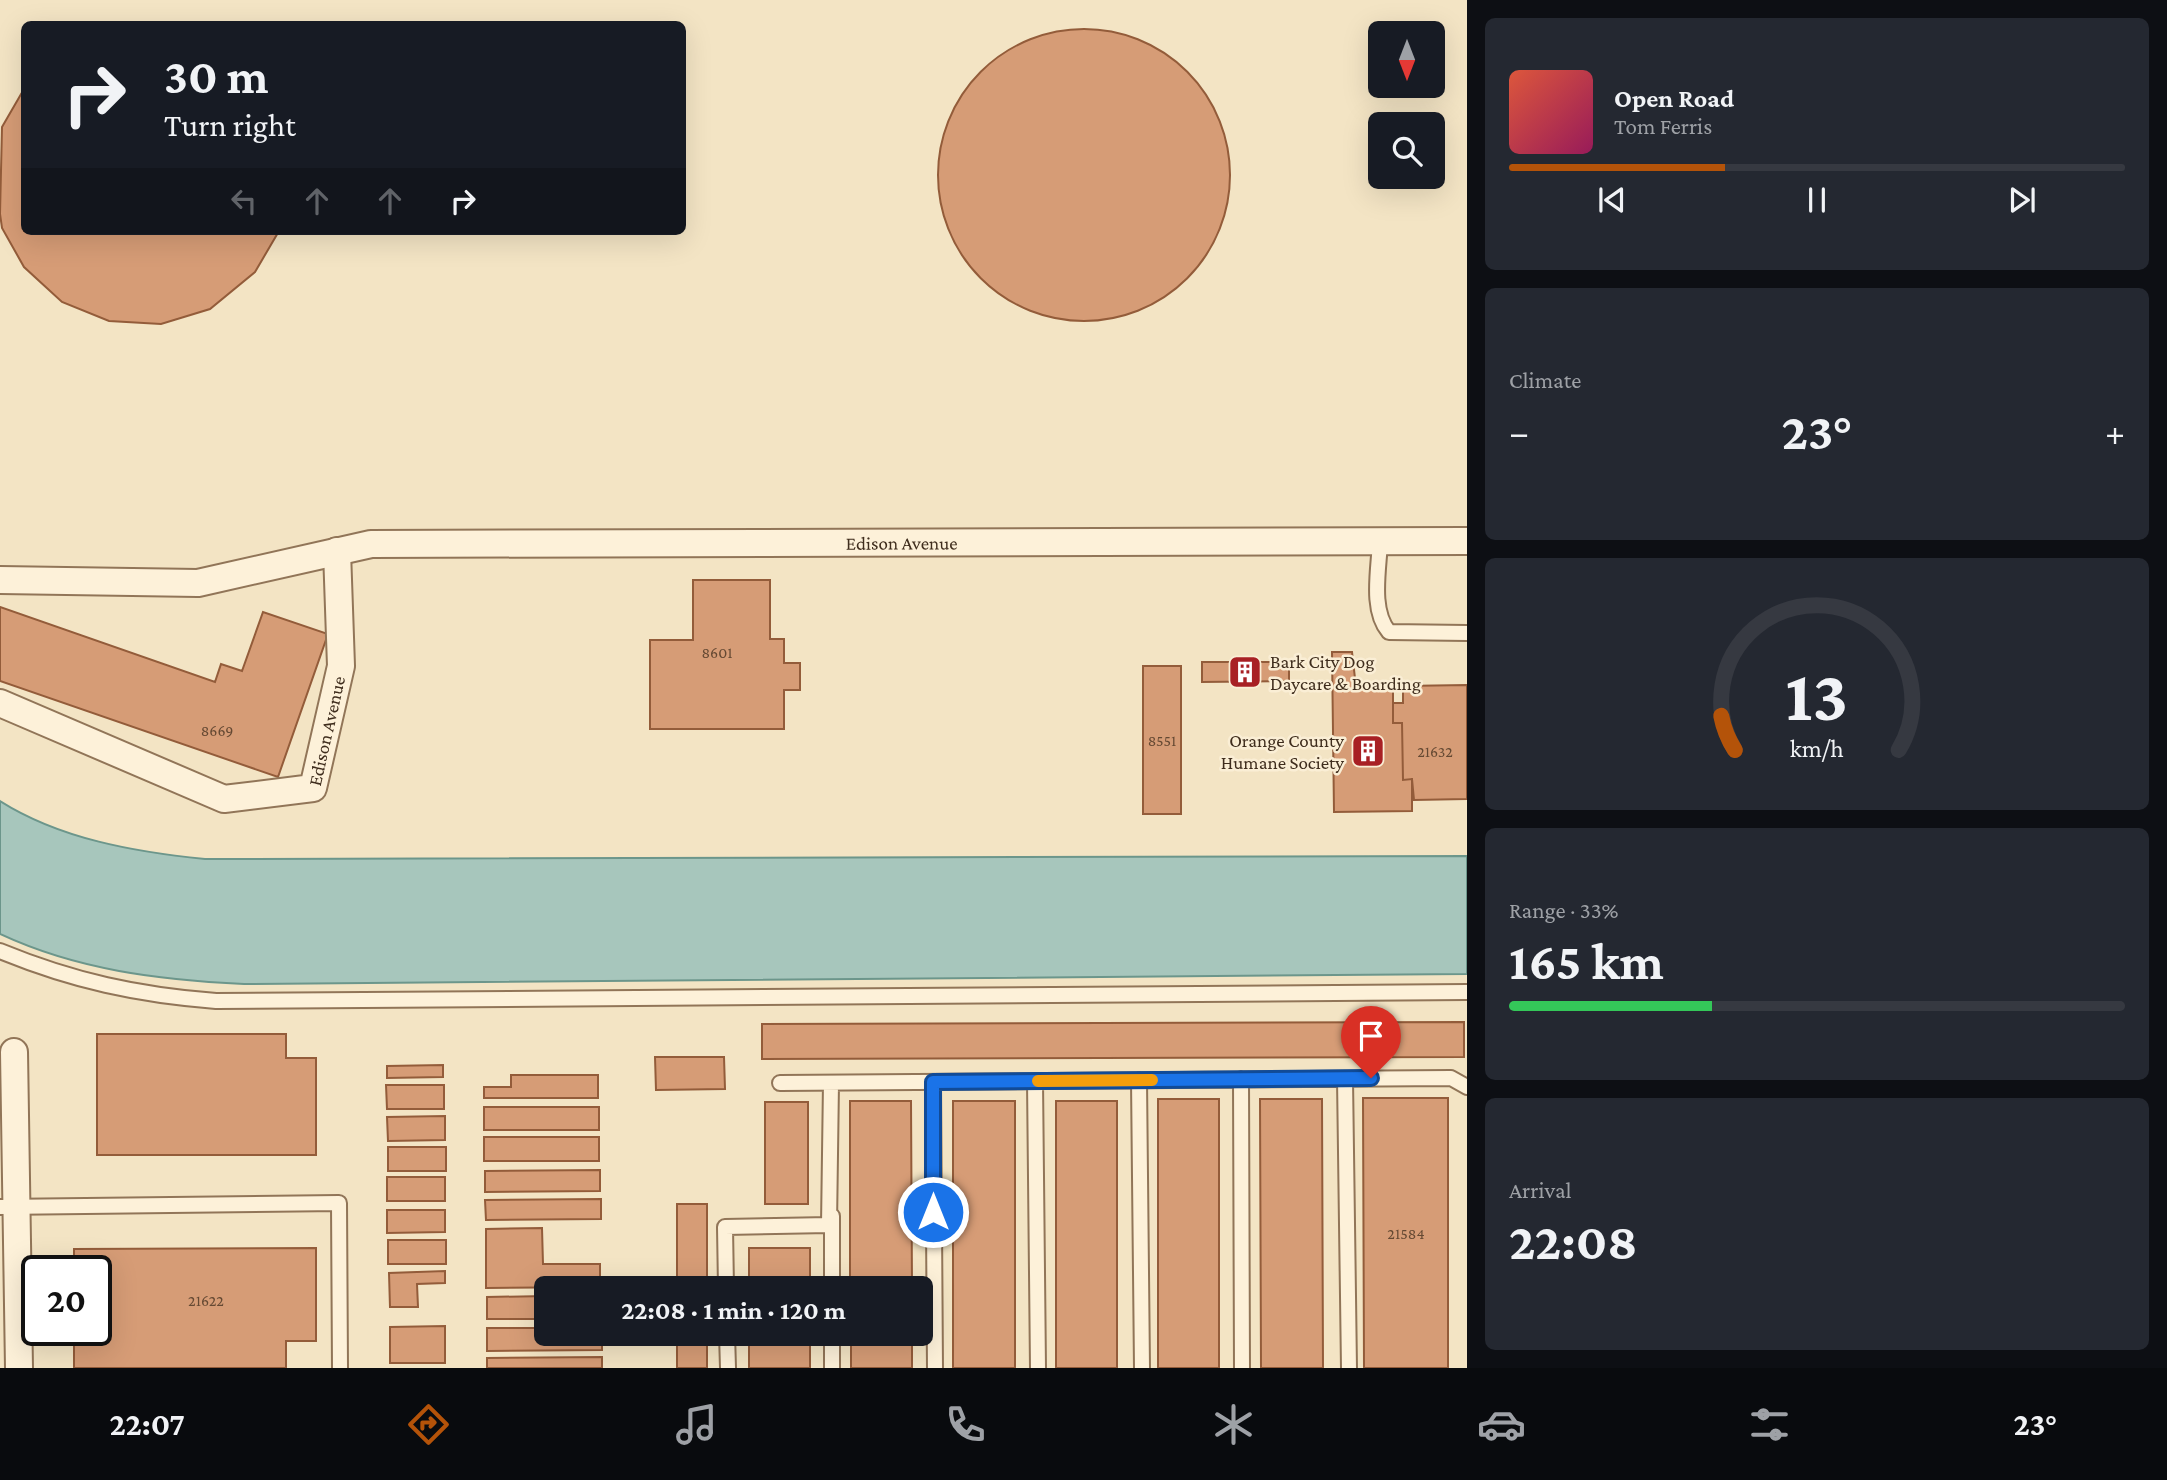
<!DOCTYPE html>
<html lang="en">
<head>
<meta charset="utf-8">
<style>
	:root { --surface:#171b24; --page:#242831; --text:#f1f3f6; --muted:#9ea1a6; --line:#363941; --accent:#b45309 }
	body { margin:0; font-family:"Crimson Pro",serif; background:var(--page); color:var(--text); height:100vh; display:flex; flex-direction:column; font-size:26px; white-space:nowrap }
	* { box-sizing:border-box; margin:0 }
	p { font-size:23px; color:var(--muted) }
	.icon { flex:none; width:38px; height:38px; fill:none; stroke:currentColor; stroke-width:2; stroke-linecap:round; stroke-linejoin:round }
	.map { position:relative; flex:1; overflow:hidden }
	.sheet { display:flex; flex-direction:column; gap:18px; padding:18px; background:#0d0f14; width:700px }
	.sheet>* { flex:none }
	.top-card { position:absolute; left:21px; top:21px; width:665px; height:214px; border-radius:10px; box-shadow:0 7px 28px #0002; background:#171b24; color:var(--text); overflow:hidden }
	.needle { width:46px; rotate:180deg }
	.buttons { position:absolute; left:1368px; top:21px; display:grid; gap:14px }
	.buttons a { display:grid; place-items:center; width:77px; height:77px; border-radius:10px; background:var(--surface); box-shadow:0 7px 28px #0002; font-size:35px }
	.speed { position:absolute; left:21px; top:1255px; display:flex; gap:14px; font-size:35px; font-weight:700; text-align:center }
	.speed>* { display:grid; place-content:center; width:91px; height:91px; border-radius:50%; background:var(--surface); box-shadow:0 7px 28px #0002; line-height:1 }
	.speed .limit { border:4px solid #111; border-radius:10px; background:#fff; color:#111 }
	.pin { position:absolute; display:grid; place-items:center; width:60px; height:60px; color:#fff; margin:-72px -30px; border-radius:50% 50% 50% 0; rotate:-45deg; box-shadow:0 0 7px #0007 }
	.pin .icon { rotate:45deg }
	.me { position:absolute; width:77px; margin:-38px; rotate:0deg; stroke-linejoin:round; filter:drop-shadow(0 0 5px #0008) }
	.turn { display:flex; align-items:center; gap:24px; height:147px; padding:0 28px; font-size:32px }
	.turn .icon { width:91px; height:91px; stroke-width:2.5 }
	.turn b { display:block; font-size:49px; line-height:60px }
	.lanes { display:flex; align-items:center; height:66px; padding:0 28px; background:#0003; justify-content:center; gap:35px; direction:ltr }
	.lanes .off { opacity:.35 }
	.big { font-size:52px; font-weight:700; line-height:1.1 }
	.sheet .card { flex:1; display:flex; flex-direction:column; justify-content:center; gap:10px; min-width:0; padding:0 24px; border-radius:10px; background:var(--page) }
	.sheet .dial { align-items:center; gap:0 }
	.dial svg { height:182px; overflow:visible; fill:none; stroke:var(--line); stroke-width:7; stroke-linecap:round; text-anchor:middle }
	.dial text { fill:var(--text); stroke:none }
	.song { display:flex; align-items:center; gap:21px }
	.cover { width:84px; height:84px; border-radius:10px; background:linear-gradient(135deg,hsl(10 70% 55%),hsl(330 70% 35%)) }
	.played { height:7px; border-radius:4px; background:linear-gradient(90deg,var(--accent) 35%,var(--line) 35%) }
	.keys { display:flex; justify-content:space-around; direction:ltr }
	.heat { display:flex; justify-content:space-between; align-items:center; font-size:38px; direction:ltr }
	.charge { height:10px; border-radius:5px; background:linear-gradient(90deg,#34c759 33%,var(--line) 0) }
	.trip { position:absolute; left:534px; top:1276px; width:399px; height:70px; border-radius:10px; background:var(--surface); box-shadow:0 7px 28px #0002; font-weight:700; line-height:70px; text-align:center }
	.tabs { display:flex; height:112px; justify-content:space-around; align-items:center; background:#090b0e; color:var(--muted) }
	.tabs .icon { width:49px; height:49px }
	.tabs .active { color:var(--accent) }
	.tabs b { font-size:32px; color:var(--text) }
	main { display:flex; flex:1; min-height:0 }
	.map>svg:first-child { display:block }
	.water { fill:#a7c6bc; stroke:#6c968b; stroke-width:2 }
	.building { fill:#d69c76; stroke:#935c3a; stroke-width:2 }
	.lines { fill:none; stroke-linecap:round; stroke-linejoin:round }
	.lane-casing { stroke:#917558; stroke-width:18 }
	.street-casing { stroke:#917558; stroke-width:30 }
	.lane { stroke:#fdf1d9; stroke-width:14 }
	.street { stroke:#fdf1d9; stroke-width:26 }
	.route-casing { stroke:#114b97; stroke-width:18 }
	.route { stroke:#1a73e8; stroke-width:12 }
	.slow { stroke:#f59e0b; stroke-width:12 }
	.labels { text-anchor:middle; stroke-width:5; stroke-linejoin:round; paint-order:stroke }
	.number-label { font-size:16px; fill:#654933 }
	.street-label { font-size:19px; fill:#3f2d1d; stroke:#faeed5 }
	.poi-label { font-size:19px; fill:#3f2d1d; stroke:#faeed5; text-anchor:start }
</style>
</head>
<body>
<main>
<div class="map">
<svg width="1467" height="1368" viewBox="0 0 1467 1368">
	<rect width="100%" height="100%" fill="#f3e4c4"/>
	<!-- water -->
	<path class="water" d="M0,801C60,839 135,852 205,859L1467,856V974L244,984C159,980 77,970 0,934Z"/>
	<!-- building -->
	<path class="building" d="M938 175a146 146 0 1 1 292 0a146 146 0 1 1-292 0Z
		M24,89V231H279L255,272L210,309L161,324L109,321L62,302L24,267L2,228L0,214L2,127Z
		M693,580H770V639H784V663H800V690H784V729H650V640H693Z
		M0,607L215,682L221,664L242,671L263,612L328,634L278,777L0,681Z
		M1332,652H1352L1356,687L1393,688V723H1402L1403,780L1412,779V811L1334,812Z
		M1202,662H1289V681L1202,682Z
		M1143,666H1181V814H1143Z
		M1467,685V799L1414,800L1412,779L1403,780L1402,723H1393V703H1403V686Z
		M1464,1022V1057L762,1059V1024Z
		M97,1034H286V1058H316V1155H97Z
		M655,1057H724L725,1089L656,1090Z
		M443,1065V1077L387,1078V1066Z
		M511,1075H598V1098H484V1087H511Z
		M386,1085H444V1109H387Z
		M1363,1098H1448V1368H1364Z
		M1158,1099H1219V1368H1158Z
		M1260,1099H1322L1323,1368H1261Z
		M850,1101H911L912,1288H850Z
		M953,1101H1015V1368H953Z
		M1056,1101H1117V1368H1056Z
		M765,1102H808V1204H765Z
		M484,1107H599V1130H484Z
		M445,1116V1140L388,1141L387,1117Z
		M484,1137H599V1161H484Z
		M388,1147H446V1171H388Z
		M600,1170V1191L485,1192V1171Z
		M387,1177H445V1201H387Z
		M601,1199V1219L486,1220L485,1200Z
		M677,1204H707V1288H677Z
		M387,1210H445V1232L387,1233Z
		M542,1228L543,1264H600V1287L486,1288V1229Z
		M388,1240H446V1264H388Z
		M316,1248V1341H286V1368H74V1330H96V1270H74V1249Z
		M749,1248H810V1288H749Z
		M445,1271V1283L417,1284L418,1307H390L389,1273Z
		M546,1296V1319H487V1297Z
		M445,1326V1363H390V1327Z
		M487,1328H546V1334H602V1350L487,1351Z
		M677,1334H707V1368H677Z
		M749,1334H810V1368H749Z
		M851,1334H912V1368H851Z
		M602,1357V1368H487V1358Z"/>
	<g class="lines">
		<defs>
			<path id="lane" d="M1380,541C1379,569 1370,610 1389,632L1467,633
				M0,951C73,981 138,995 216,1001L1467,992
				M1241,1079L1242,1368
				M1345,1079L1349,1368
				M1139,1080L1142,1368
				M1035,1081L1038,1368
				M933,1082L935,1368
				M780,1083L1451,1078L1467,1087
				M0,1207L339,1203L340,1368
				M832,1216V1288
				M726,1288L725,1227L829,1225L831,1083
				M727,1334L728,1368
				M832,1334V1368"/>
			<g id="street">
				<path id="s1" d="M0,580L198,583L371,544L1467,541"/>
				<path id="s2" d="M0,703L224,799L313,788L341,666L337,551"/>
				<path d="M14,1052L19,1368"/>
			</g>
		</defs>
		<!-- lane casing -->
		<use href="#lane" class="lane-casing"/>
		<!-- street casing -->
		<use href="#street" class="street-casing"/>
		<!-- lane -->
		<use href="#lane" class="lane"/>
		<!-- street -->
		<use href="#street" class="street"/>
	</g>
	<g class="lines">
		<defs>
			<path id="route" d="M933,1212V1082L1371,1078"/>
		</defs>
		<!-- route casing -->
		<use href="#route" class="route-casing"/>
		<!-- route -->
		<use href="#route" class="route"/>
		<!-- slow -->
		<path class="slow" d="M1038,1081L1152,1080"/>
	</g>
	<!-- icons -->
	<defs>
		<symbol id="building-square" viewBox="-11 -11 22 22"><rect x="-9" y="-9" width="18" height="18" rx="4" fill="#a82024" stroke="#faeed5"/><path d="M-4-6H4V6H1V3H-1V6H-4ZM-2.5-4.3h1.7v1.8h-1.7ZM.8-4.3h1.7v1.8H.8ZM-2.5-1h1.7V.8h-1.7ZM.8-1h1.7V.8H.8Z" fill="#fff"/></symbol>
	</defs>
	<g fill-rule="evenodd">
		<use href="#building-square" x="1226" y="653" width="38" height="38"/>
		<use href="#building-square" x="1349" y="732" width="38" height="38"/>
	</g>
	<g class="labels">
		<!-- number labels -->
		<g class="number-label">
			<text x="717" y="658">8601</text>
			<text x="217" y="736">8669</text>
			<text x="1162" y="746">8551</text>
			<text x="1435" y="757">21632</text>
			<text x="1406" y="1239">21584</text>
			<text x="206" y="1306">21622</text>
		</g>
		<!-- street labels -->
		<g class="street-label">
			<text dy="7" stroke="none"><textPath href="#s1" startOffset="906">Edison Avenue</textPath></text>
			<text dy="7" stroke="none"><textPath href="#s2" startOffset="392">Edison Avenue</textPath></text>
		</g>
		<!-- poi labels -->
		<g class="poi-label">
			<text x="1270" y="668">Bark City Dog<tspan x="1270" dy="22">Daycare &amp; Boarding</tspan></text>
			<text x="1344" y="747" text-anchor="end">Orange County<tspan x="1344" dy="22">Humane Society</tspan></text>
		</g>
	</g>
</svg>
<div class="buttons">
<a><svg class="needle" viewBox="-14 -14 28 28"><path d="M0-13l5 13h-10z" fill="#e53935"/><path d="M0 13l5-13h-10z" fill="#9ea1a6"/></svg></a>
<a><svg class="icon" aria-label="search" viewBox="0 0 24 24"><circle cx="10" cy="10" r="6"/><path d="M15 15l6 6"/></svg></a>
</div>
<div class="speed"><div class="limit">20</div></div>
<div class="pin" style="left:1371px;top:1078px;background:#d93025"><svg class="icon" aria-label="arrive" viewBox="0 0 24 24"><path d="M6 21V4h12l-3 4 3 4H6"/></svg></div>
<svg class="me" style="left:933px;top:1212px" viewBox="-20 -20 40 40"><circle r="17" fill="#1a73e8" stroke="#fff" stroke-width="3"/><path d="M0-11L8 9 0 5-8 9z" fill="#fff"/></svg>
<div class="trip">22:08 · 1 min · 120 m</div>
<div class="top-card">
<div class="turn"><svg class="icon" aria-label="right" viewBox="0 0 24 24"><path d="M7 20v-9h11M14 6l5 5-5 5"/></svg><div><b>30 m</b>Turn right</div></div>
<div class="lanes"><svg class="icon off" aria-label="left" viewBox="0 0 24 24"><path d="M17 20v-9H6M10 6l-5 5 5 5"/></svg><svg class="icon off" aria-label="ahead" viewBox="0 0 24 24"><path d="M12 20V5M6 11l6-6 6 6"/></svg><svg class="icon off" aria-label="ahead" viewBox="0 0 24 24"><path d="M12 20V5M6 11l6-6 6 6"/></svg><svg class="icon" aria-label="right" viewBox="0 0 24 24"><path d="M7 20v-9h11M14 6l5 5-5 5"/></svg></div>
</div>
</div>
<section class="sheet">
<div class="card">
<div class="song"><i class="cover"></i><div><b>Open Road</b><p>Tom Ferris</p></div></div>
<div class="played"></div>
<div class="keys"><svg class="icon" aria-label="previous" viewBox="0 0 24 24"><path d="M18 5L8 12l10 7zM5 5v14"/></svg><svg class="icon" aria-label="pause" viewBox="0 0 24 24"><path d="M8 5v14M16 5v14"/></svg><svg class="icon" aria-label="next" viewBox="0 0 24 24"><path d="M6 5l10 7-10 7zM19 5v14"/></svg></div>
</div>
<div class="card"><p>Climate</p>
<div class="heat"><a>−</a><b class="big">23°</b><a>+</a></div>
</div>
<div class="card dial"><svg viewBox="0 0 100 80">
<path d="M14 69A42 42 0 1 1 86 69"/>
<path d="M14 69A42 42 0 0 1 8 54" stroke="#b45309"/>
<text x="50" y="56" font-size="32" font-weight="700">13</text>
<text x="50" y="72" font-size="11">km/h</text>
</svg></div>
<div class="card"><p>Range · 33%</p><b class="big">165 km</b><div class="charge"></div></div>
<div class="card"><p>Arrival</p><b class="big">22:08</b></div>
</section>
</main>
<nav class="tabs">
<b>22:07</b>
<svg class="icon active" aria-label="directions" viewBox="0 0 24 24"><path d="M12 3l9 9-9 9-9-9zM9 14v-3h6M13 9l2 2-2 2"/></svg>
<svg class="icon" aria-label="music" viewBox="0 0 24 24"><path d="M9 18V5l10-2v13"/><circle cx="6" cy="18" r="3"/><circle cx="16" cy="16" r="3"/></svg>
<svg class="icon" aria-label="phone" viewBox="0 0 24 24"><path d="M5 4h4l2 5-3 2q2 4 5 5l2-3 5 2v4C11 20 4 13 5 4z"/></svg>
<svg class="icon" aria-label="climate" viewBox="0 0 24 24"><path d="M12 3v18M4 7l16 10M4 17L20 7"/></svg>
<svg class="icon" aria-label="car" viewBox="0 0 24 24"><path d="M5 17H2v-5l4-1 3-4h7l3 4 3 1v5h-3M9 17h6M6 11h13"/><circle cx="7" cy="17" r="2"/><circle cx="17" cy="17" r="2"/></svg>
<svg class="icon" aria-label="filters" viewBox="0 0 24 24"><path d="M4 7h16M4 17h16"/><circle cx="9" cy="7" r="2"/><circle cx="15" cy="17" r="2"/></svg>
<b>23°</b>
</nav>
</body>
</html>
